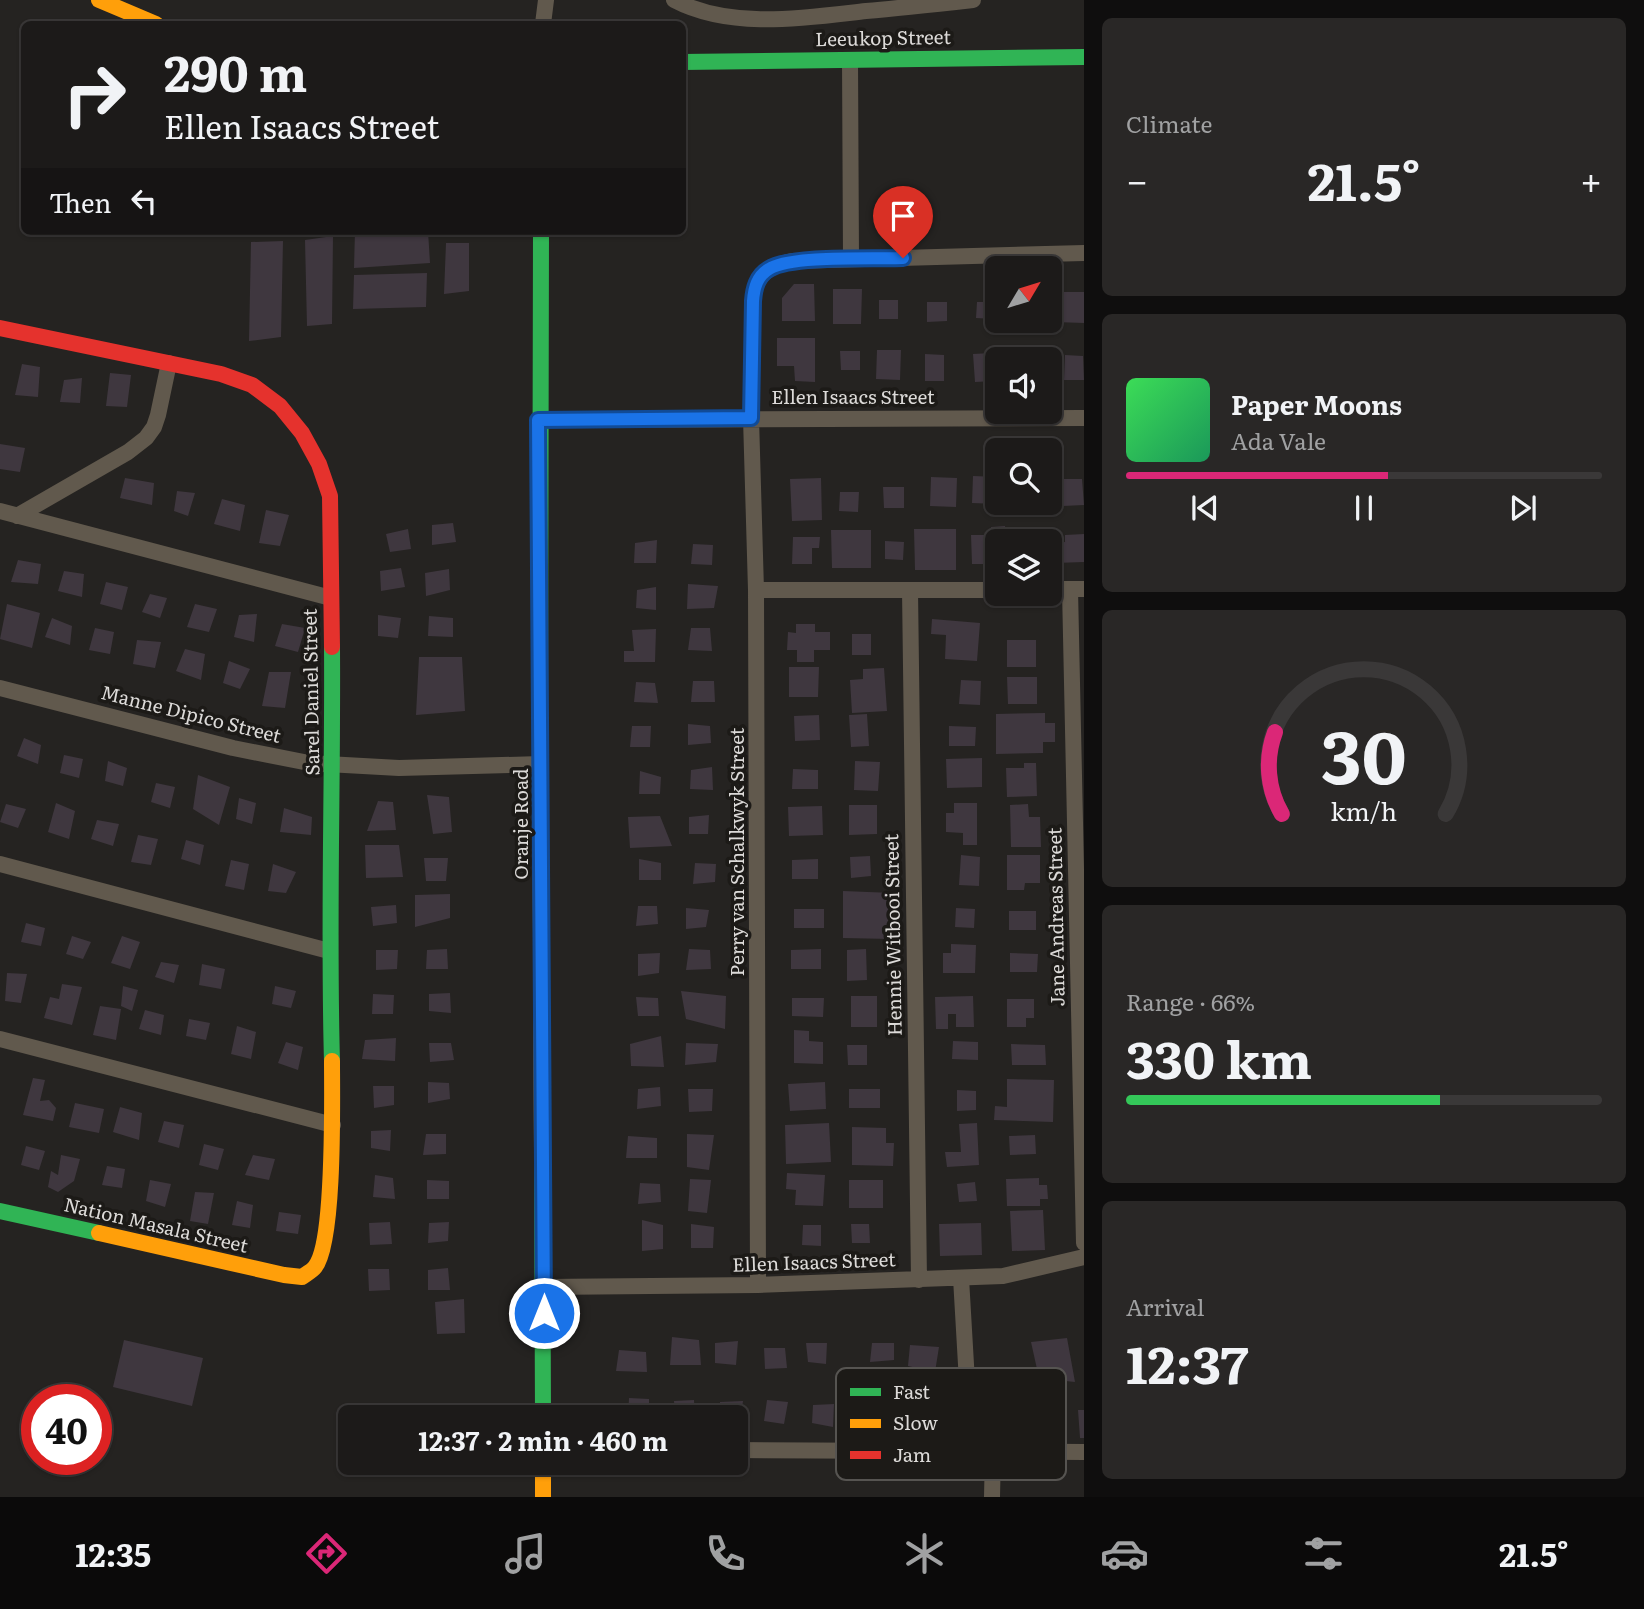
<!DOCTYPE html>
<html lang="en">
<head>
<meta charset="utf-8">
<style>
	:root { --surface:#1c1a19; --page:#292726; --text:#f1f3f6; --muted:#a0a1a2; --line:#3a3838; --accent:#db2777 }
	body { margin:0; font-family:Literata,serif; background:var(--page); color:var(--text); height:100vh; display:flex; flex-direction:column; font-size:26px; white-space:nowrap }
	* { box-sizing:border-box; margin:0 }
	p { font-size:23px; color:var(--muted) }
	.icon { flex:none; width:38px; height:38px; fill:none; stroke:currentColor; stroke-width:2; stroke-linecap:round; stroke-linejoin:round }
	.map { position:relative; flex:1; overflow:hidden }
	.side { display:flex; flex-direction:column; gap:18px; padding:18px; background:#0f0e0e; width:560px }
	.side>* { flex:none }
	.guide { position:absolute; left:21px; top:21px; width:665px; height:214px; border-radius:10px; box-shadow:0 2px 5px #0004,0 0 0 2px var(--line); background:#1c1a19; color:var(--text); overflow:hidden }
	.needle { width:46px; rotate:52deg }
	.buttons { position:absolute; left:985px; top:256px; display:grid; gap:14px }
	.buttons a { display:grid; place-items:center; width:77px; height:77px; border-radius:10px; background:var(--surface); box-shadow:0 2px 5px #0004,0 0 0 2px var(--line); font-size:35px }
	.speed { position:absolute; left:21px; top:1384px; display:flex; gap:14px; font-size:35px; font-weight:700; text-align:center }
	.speed>* { display:grid; place-content:center; width:91px; height:91px; border-radius:50%; background:var(--surface); box-shadow:0 2px 5px #0004,0 0 0 2px var(--line); line-height:1 }
	.speed .limit { border:10px solid #d22; background:#fff; color:#111 }
	.pin { position:absolute; display:grid; place-items:center; width:60px; height:60px; color:#fff; margin:-72px -30px; border-radius:50% 50% 50% 0; rotate:-45deg; box-shadow:0 0 7px #0007 }
	.pin .icon { rotate:45deg }
	.me { position:absolute; width:77px; margin:-38px; rotate:0deg; stroke-linejoin:round; filter:drop-shadow(0 0 5px #0008) }
	.turn { display:flex; align-items:center; gap:24px; height:147px; padding:0 28px; font-size:32px }
	.turn .icon { width:91px; height:91px; stroke-width:2.5 }
	.turn b { display:block; font-size:49px; line-height:60px }
	.then { display:flex; align-items:center; height:66px; padding:0 28px; background:#0003; gap:14px; font-size:26px }
	.big { font-size:52px; font-weight:700; line-height:1.1 }
	.side .tile { flex:1; display:flex; flex-direction:column; justify-content:center; gap:10px; min-width:0; padding:0 24px; border-radius:10px; background:var(--page) }
	.side .dial { align-items:center; gap:0 }
	.dial svg { height:182px; overflow:visible; fill:none; stroke:var(--line); stroke-width:7; stroke-linecap:round; text-anchor:middle }
	.dial text { fill:var(--text); stroke:none }
	.song { display:flex; align-items:center; gap:21px }
	.cover { width:84px; height:84px; border-radius:10px; background:linear-gradient(135deg,hsl(130 70% 55%),hsl(150 70% 35%)) }
	.played { height:7px; border-radius:4px; background:linear-gradient(90deg,var(--accent) 55%,var(--line) 55%) }
	.keys { display:flex; justify-content:space-around; direction:ltr }
	.heat { display:flex; justify-content:space-between; align-items:center; font-size:38px; direction:ltr }
	.charge { height:10px; border-radius:5px; background:linear-gradient(90deg,#34c759 66%,var(--line) 0) }
	.trip { position:absolute; left:338px; top:1405px; width:410px; height:70px; border-radius:10px; background:var(--surface); box-shadow:0 2px 5px #0004,0 0 0 2px var(--line); font-weight:700; line-height:70px; text-align:center }
	.tab-bar { display:flex; height:112px; justify-content:space-around; align-items:center; background:#0b0a0a; color:var(--muted) }
	.tab-bar .icon { width:49px; height:49px }
	.tab-bar .current { color:var(--accent) }
	.tab-bar b { font-size:32px; color:var(--text) }
	main { display:flex; flex:1; min-height:0 }
	.map>svg:first-child { display:block }
	.building { fill:#3f373f }
	.lines { fill:none; stroke-linecap:round; stroke-linejoin:round }
	.street { stroke:#61594d; stroke-width:16 }
	.fast { stroke:#30b455; stroke-width:16 }
	.slow { stroke:#ff9f0a; stroke-width:16 }
	.jam { stroke:#e5322d; stroke-width:16 }
	.route-casing { stroke:#114b97; stroke-width:18 }
	.route { stroke:#1a73e8; stroke-width:12 }
	.labels { text-anchor:middle; stroke-width:7; stroke-linejoin:round; paint-order:stroke }
	.street-label { font-size:19px; fill:#dcdad8; stroke:#1c1a17 }
	.key { fill:#1c1a17; stroke:#565451; stroke-width:2 }
	.key-label { font-size:19px; fill:#dcdad8 }
</style>
</head>
<body>
<main>
<div class="map">
<svg width="1084" height="1497" viewBox="0 0 1084 1497">
	<rect width="100%" height="100%" fill="#252321"/>
	<!-- building -->
	<path class="building" d="M355,231H428L430,263L354,268Z
		M333,236L332,324L307,326L305,240Z
		M283,241L281,337L249,341L251,242Z
		M446,243H469V291L444,294Z
		M427,273L426,307L353,309L354,275Z
		M794,284H814L815,321H782V298Z
		M833,289H862L861,324H833Z
		M1055,292H1084V323L1055,322Z
		M879,300H898V319H879Z
		M927,302H947V321L927,322Z
		M977,302H995V319L976,318Z
		M1020,320H1039V325L1020,324Z
		M777,338H815V382L795,381L794,366H777Z
		M877,350H901L900,380L876,379Z
		M840,351H860V370H841Z
		M992,353L994,381L975,382L973,354Z
		M925,354L944,355V381H925Z
		M1020,354H1039V359H1020Z
		M1065,355L1083,356L1084,380H1064Z
		M22,364L40,367L38,397L15,395Z
		M110,373L131,375L127,407L106,406Z
		M82,378L80,403L60,402L64,380Z
		M0,444L25,448L20,472L0,469Z
		M973,476L998,477V504L972,503Z
		M931,477L957,478L956,507L930,506Z
		M125,478L154,483L152,505L120,498Z
		M821,478L822,520L792,521L790,479Z
		M1063,479H1082L1084,505L1063,506Z
		M883,487H904V508H884Z
		M177,491L195,493L188,516L174,511Z
		M840,492H859L858,512L839,511Z
		M222,499L245,505L240,531L214,524Z
		M1008,502H1036V507H1008Z
		M266,510L289,515L280,546L259,543Z
		M453,523L456,542L432,545V525Z
		M1005,526V541H998V553H990V564H972L971,535H991V527Z
		M408,529L411,549L390,552L386,534Z
		M914,529H956V570H915Z
		M1017,529L1043,530V538H1052V541H1017Z
		M831,530H871V568H832Z
		M1084,534V562L1055,563L1054,543L1065,542V535Z
		M793,537H820L819,548H812V564H792Z
		M657,540L656,563H634L635,543Z
		M885,541L904,542L903,560L885,559Z
		M693,544L713,545L712,565L691,564Z
		M18,560L41,564L38,584L11,582Z
		M401,568L405,587L381,591L380,571Z
		M449,569L450,590L426,596L425,573Z
		M64,571L84,574L82,597L58,591Z
		M106,582L128,587L122,610L100,604Z
		M688,584L718,586L714,608L687,609Z
		M656,587V610L636,608L637,590Z
		M150,594L167,598L160,618L142,612Z
		M7,604L40,613L32,648L0,639Z
		M195,604L217,609L209,632L187,627Z
		M257,614L254,642L234,637L239,615Z
		M378,615L401,618L398,638L378,636Z
		M429,616L453,618V637L428,636Z
		M52,618L72,626L70,645L45,637Z
		M932,619L980,623L977,661L945,659L946,635L931,634Z
		M282,624L305,628L298,652L275,646Z
		M796,624H815V632H830V650H814V662H797V650H787L788,632L796,633Z
		M95,628L114,632L110,654L89,650Z
		M691,628H710L712,651L688,650Z
		M656,629L655,662H624V651H634L632,630Z
		M852,634H871V655H852Z
		M137,640L161,642L155,668L133,664Z
		M1007,640H1036V667H1007Z
		M185,649L205,654L201,680L176,671Z
		M419,657H462L465,711L416,715Z
		M229,661L250,669L240,689L223,683Z
		M789,667H819L818,697H789Z
		M884,668L887,711L852,713L850,680L863,679V669Z
		M269,672H291L285,708L262,706Z
		M1007,677H1037V704H1008Z
		M961,680L981,681L980,705L959,704Z
		M693,681H714L715,702H691Z
		M636,682L655,683L658,703L634,702Z
		M1045,713V723H1055V742H1043V753L996,754V714Z
		M867,714L869,746L851,747L849,715Z
		M819,715L820,740L795,741L794,716Z
		M688,724L710,726L711,743L688,745Z
		M632,726H651L650,747H630Z
		M949,726L976,727L975,746H949Z
		M24,738L41,745L38,764L17,756Z
		M64,755L83,759L79,778L60,773Z
		M982,758V787L947,788L946,759Z
		M108,761L127,768L123,786L105,781Z
		M855,761L880,762L878,791L854,790Z
		M1024,763H1036L1037,796L1007,797L1006,768H1024Z
		M712,767L713,790L690,789L691,770Z
		M793,769L818,770V789H792Z
		M640,771L661,777L660,794H639Z
		M198,775L230,787L219,825L193,809Z
		M156,783L175,787L170,808L151,802Z
		M427,795L449,797L452,832L433,834Z
		M239,798L256,803L252,824L236,819Z
		M378,801L393,802L396,830L367,831Z
		M56,803L75,811L69,839L48,832Z
		M954,803H977V845H963V833L946,832V813H954Z
		M6,804L26,809L18,828L0,822Z
		M1028,804L1029,817H1040L1041,847H1011L1010,805Z
		M849,805H877V834L849,835Z
		M822,806L823,835L789,836L788,807Z
		M284,808L312,817L311,835L280,832Z
		M709,815L708,834H689V817Z
		M660,816L672,846L630,848L628,817Z
		M97,820L119,824L113,846L91,839Z
		M138,835L158,839L151,865L131,862Z
		M186,840L204,845L200,865L181,859Z
		M365,845H399L403,877L366,878Z
		M961,855L980,857L979,886L959,885Z
		M1007,855H1040V883H1025L1024,890H1007Z
		M870,856L871,876L851,878L850,857Z
		M424,858H448L446,881H426Z
		M639,859L661,863V880H639Z
		M818,859V879H792V860Z
		M231,860L249,864L244,890L225,886Z
		M695,863L716,864L715,882L693,884Z
		M273,864L296,872L286,893L268,891Z
		M843,891L893,893L891,939L843,938Z
		M450,894V918L415,927V895Z
		M396,905L397,923L373,926L371,907Z
		M638,906H657L658,924L636,926Z
		M686,908L709,910L706,927L686,929Z
		M956,908L975,909L974,928L955,927Z
		M794,909H824V928H794Z
		M1009,911H1036V930H1009Z
		M26,923L45,928L41,946L21,942Z
		M72,936L91,942L83,959L66,954Z
		M122,936L140,942L130,969L111,963Z
		M951,944L976,945L975,973H943V953H951Z
		M447,949L448,969H426L427,950Z
		M689,949L710,950L711,969L686,970Z
		M821,949V969H791V950Z
		M866,949L867,980L847,981V950Z
		M376,950H398L397,969L376,970Z
		M660,953L659,973L638,976V954Z
		M1010,953L1038,954L1037,972H1010Z
		M161,962L179,965L174,983L155,977Z
		M202,964L225,969L221,989L199,985Z
		M7,973L27,974L21,1003L5,1001Z
		M62,984L82,987L72,1025L44,1018L50,997L59,999Z
		M123,986L138,990L132,1011L121,1006Z
		M275,986L296,991L291,1008L272,1004Z
		M681,991L726,996L725,1029L686,1019Z
		M450,993L451,1013L429,1011V994Z
		M373,994L394,995L393,1014H372Z
		M851,996H877V1027H851Z
		M973,996L974,1027H956V1014H948V1029H936L935,997Z
		M636,997L658,998L659,1016H638Z
		M792,998H824L823,1017L792,1016Z
		M1007,999H1034V1018H1026V1027H1007Z
		M100,1006L121,1009L116,1040L93,1035Z
		M145,1010L164,1015L161,1035L139,1029Z
		M189,1019L210,1023L206,1040L186,1036Z
		M237,1026L256,1032L251,1059L231,1054Z
		M794,1030L809,1031V1041L823,1042V1064L794,1063Z
		M661,1036L664,1067L631,1066L630,1044Z
		M396,1038L395,1061L362,1059L365,1040Z
		M953,1041L978,1042V1060L952,1059Z
		M286,1042L303,1047L298,1070L278,1063Z
		M429,1043H451L454,1060L430,1062Z
		M686,1043L718,1044L716,1062L685,1065Z
		M1011,1044L1045,1045L1046,1065H1012Z
		M847,1045H867V1065H848Z
		M33,1078L45,1080L40,1101L49,1100L56,1108L53,1121L23,1115Z
		M1007,1079L1054,1080L1053,1122L994,1120L995,1106L1007,1107Z
		M428,1082L449,1083L450,1099L428,1103Z
		M825,1082L826,1109L790,1111L788,1084Z
		M373,1086H394V1105L374,1108Z
		M660,1087L661,1106L637,1109L638,1089Z
		M688,1089H713L712,1111L689,1112Z
		M849,1089H880V1108H849Z
		M957,1090L976,1091V1110L957,1111Z
		M75,1103L104,1109L99,1133L69,1127Z
		M120,1107L142,1113L139,1140L113,1132Z
		M164,1121L184,1125L179,1148L158,1142Z
		M829,1123L831,1162L786,1164L785,1125Z
		M977,1123L979,1165L947,1167L945,1152H961L959,1124Z
		M852,1127L886,1128V1143H894L893,1166L852,1165Z
		M391,1130L390,1151L371,1148V1131Z
		M426,1134H446V1154L423,1155Z
		M687,1134L714,1135L709,1170L687,1167Z
		M1035,1135L1036,1154L1010,1155L1009,1136Z
		M628,1136L657,1138V1158H626Z
		M204,1144L224,1149L218,1170L199,1165Z
		M26,1146L45,1151L39,1170L21,1165Z
		M61,1155L80,1159L74,1181L58,1192L48,1187L51,1171L58,1175Z
		M253,1155L275,1159L269,1180L245,1175Z
		M107,1166L125,1169L122,1188L102,1185Z
		M787,1173L825,1175L823,1206L795,1205L796,1190L786,1189Z
		M375,1175L393,1178L395,1199L373,1197Z
		M1039,1178V1185H1047L1048,1199H1040V1206H1007L1006,1179Z
		M690,1179L711,1180L707,1213L688,1211Z
		M150,1180L171,1184L165,1207L146,1201Z
		M427,1180L449,1181V1199H427Z
		M849,1180H883V1208H849Z
		M975,1182L977,1201L959,1202L957,1184Z
		M640,1183L660,1184L661,1202L638,1204Z
		M195,1192L214,1193L208,1224L190,1221Z
		M237,1201L253,1205L250,1228L232,1225Z
		M1043,1210L1045,1250L1012,1251L1010,1211Z
		M279,1212L301,1215L298,1234L276,1231Z
		M642,1220L663,1225V1249L642,1251Z
		M390,1222L392,1244L370,1245L369,1223Z
		M449,1222L448,1241L428,1243L429,1223Z
		M981,1223L982,1255L940,1256L939,1224Z
		M691,1224L714,1227L713,1248H691Z
		M851,1224H869L870,1243H852Z
		M803,1225H821V1246L802,1245Z
		M448,1268L450,1290H428V1270Z
		M368,1269H389L390,1290L369,1291Z
		M464,1299L465,1333L437,1334L435,1302Z
		M672,1337L699,1340L701,1365H670Z
		M1067,1338L1075,1382L1039,1378L1031,1342Z
		M124,1340L203,1358L192,1406L113,1387Z
		M738,1341L736,1365L715,1363V1343Z
		M806,1343H827L826,1364L808,1362Z
		M872,1343H894V1360L870,1362Z
		M910,1345L939,1347L935,1372L908,1366Z
		M764,1348H785L787,1368L765,1369Z
		M619,1350L646,1352L647,1372L616,1371Z
		M629,1398L649,1399V1418H628Z
		M694,1400L695,1418H675L674,1401Z
		M767,1400L788,1402L784,1424L764,1421Z
		M743,1401L740,1423H735V1418H719L720,1402Z
		M834,1404L833,1427L812,1423L813,1405Z
		M1078,1410H1084V1438H1080Z"/>
	<g class="lines">
		<!-- street -->
		<path class="street" d="M674,0C731,30 805,18 866,11C901,8 937,4 973,0
			M543,24L546,0
			M850,60L851,259
			M539,420L1084,418
			M0,511L331,598
			M17,516L128,452L146,438L154,427L158,415L169,363
			M1050,589H1084
			M1070,589L1084,1243
			M756,590H998
			M910,590L919,1280
			M0,688L233,748L309,763L399,768L541,764
			M0,864L329,951
			M0,1039L333,1125
			M961,1278L971,1451
			M758,1285L756,590L751,418L753,301C755,275 767,267 792,261L1084,253
			M544,1287L758,1285L1003,1276L1084,1257
			M735,1450L1084,1452
			M992,1497L993,1451"/>
		<!-- fast -->
		<path class="fast" d="M682,62L1084,57
			M540,714L541,231
			M332,1061C328,923 333,785 332,647
			M542,1149L543,1418
			M0,1211L99,1233"/>
		<!-- slow -->
		<path class="slow" d="M99,0L156,24
			M540,714L542,1149
			M99,1233L284,1275L302,1277C306,1274 312,1271 315,1267C335,1243 332,1097 332,1061
			M543,1463V1497"/>
		<!-- jam -->
		<path class="jam" d="M0,328L221,374L252,385L280,406L302,433L319,464L330,496L332,647"/>
	</g>
	<g class="lines">
		<defs>
			<path id="route" d="M544,1313L538,420L751,418L753,301C754,288 757,276 769,269C790,255 874,259 903,258"/>
		</defs>
		<!-- route casing -->
		<use href="#route" class="route-casing"/>
		<!-- route -->
		<use href="#route" class="route"/>
	</g>
	<g class="labels">
		<!-- street labels -->
		<g class="street-label">
			<text transform="translate(883 38) rotate(-1)" y="7">Leeukop Street</text>
			<text x="853" y="404">Ellen Isaacs Street</text>
			<text transform="translate(311 692) rotate(-91)" y="7">Sarel Daniel Street</text>
			<text transform="translate(191 714) rotate(14)" y="7">Manne Dipico Street</text>
			<text transform="translate(521 824) rotate(-90)" y="7">Oranje Road</text>
			<text transform="translate(737 852) rotate(-90)" y="7">Perry van Schalkwyk Street</text>
			<text transform="translate(1056 917) rotate(-91)" y="7">Jane Andreas Street</text>
			<text transform="translate(893 935) rotate(-91)" y="7">Hennie Witbooi Street</text>
			<text transform="translate(156 1225) rotate(13)" y="7">Nation Masala Street</text>
			<text transform="translate(814 1262) rotate(-2)" y="7">Ellen Isaacs Street</text>
		</g>
	</g>
	<!-- legend -->
	<rect x="836" y="1368" width="230" height="112" rx="10" class="key"/>
	<rect x="850" y="1388" width="31" height="8" fill="#30b455"/>
	<rect x="850" y="1419" width="31" height="9" fill="#ff9f0a"/>
	<rect x="850" y="1451" width="31" height="8" fill="#e5322d"/>
	<g class="key-label">
		<text x="893" y="1399">Fast</text>
		<text x="893" y="1430">Slow</text>
		<text x="893" y="1462">Jam</text>
	</g>
</svg>
<div class="buttons">
<a><svg class="needle" viewBox="-14 -14 28 28"><path d="M0-13l5 13h-10z" fill="#e53935"/><path d="M0 13l5-13h-10z" fill="#a0a1a2"/></svg></a>
<a><svg class="icon" aria-label="sound" viewBox="0 0 24 24"><path d="M4 9h4l5-4v14l-5-4H4zM17 9q2 3 0 6"/></svg></a>
<a><svg class="icon" aria-label="search" viewBox="0 0 24 24"><circle cx="10" cy="10" r="6"/><path d="M15 15l6 6"/></svg></a>
<a><svg class="icon" aria-label="layers" viewBox="0 0 24 24"><path d="M12 4l9 5-9 5-9-5zM3 14l9 5 9-5"/></svg></a>
</div>
<div class="speed"><div class="limit">40</div></div>
<div class="pin" style="left:903px;top:258px;background:#d93025"><svg class="icon" aria-label="arrive" viewBox="0 0 24 24"><path d="M6 21V4h12l-3 4 3 4H6"/></svg></div>
<svg class="me" style="left:544px;top:1313px" viewBox="-20 -20 40 40"><circle r="17" fill="#1a73e8" stroke="#fff" stroke-width="3"/><path d="M0-11L8 9 0 5-8 9z" fill="#fff"/></svg>
<div class="trip">12:37 · 2 min · 460 m</div>
<div class="guide">
<div class="turn"><svg class="icon" aria-label="right" viewBox="0 0 24 24"><path d="M7 20v-9h11M14 6l5 5-5 5"/></svg><div><b>290 m</b>Ellen Isaacs Street</div></div>
<div class="then">Then<svg class="icon" aria-label="left" viewBox="0 0 24 24"><path d="M17 20v-9H6M10 6l-5 5 5 5"/></svg></div>
</div>
</div>
<section class="side">
<div class="tile"><p>Climate</p>
<div class="heat"><a>−</a><b class="big">21.5°</b><a>+</a></div>
</div>
<div class="tile">
<div class="song"><i class="cover"></i><div><b>Paper Moons</b><p>Ada Vale</p></div></div>
<div class="played"></div>
<div class="keys"><svg class="icon" aria-label="previous" viewBox="0 0 24 24"><path d="M18 5L8 12l10 7zM5 5v14"/></svg><svg class="icon" aria-label="pause" viewBox="0 0 24 24"><path d="M8 5v14M16 5v14"/></svg><svg class="icon" aria-label="next" viewBox="0 0 24 24"><path d="M6 5l10 7-10 7zM19 5v14"/></svg></div>
</div>
<div class="tile dial"><svg viewBox="0 0 100 80">
<path d="M14 69A42 42 0 1 1 86 69"/>
<path d="M14 69A42 42 0 0 1 11 33" stroke="#db2777"/>
<text x="50" y="56" font-size="32" font-weight="700">30</text>
<text x="50" y="72" font-size="11">km/h</text>
</svg></div>
<div class="tile"><p>Range · 66%</p><b class="big">330 km</b><div class="charge"></div></div>
<div class="tile"><p>Arrival</p><b class="big">12:37</b></div>
</section>
</main>
<nav class="tab-bar">
<b>12:35</b>
<svg class="icon current" aria-label="directions" viewBox="0 0 24 24"><path d="M12 3l9 9-9 9-9-9zM9 14v-3h6M13 9l2 2-2 2"/></svg>
<svg class="icon" aria-label="music" viewBox="0 0 24 24"><path d="M9 18V5l10-2v13"/><circle cx="6" cy="18" r="3"/><circle cx="16" cy="16" r="3"/></svg>
<svg class="icon" aria-label="phone" viewBox="0 0 24 24"><path d="M5 4h4l2 5-3 2q2 4 5 5l2-3 5 2v4C11 20 4 13 5 4z"/></svg>
<svg class="icon" aria-label="climate" viewBox="0 0 24 24"><path d="M12 3v18M4 7l16 10M4 17L20 7"/></svg>
<svg class="icon" aria-label="car" viewBox="0 0 24 24"><path d="M5 17H2v-5l4-1 3-4h7l3 4 3 1v5h-3M9 17h6M6 11h13"/><circle cx="7" cy="17" r="2"/><circle cx="17" cy="17" r="2"/></svg>
<svg class="icon" aria-label="filters" viewBox="0 0 24 24"><path d="M4 7h16M4 17h16"/><circle cx="9" cy="7" r="2"/><circle cx="15" cy="17" r="2"/></svg>
<b>21.5°</b>
</nav>
</body>
</html>
